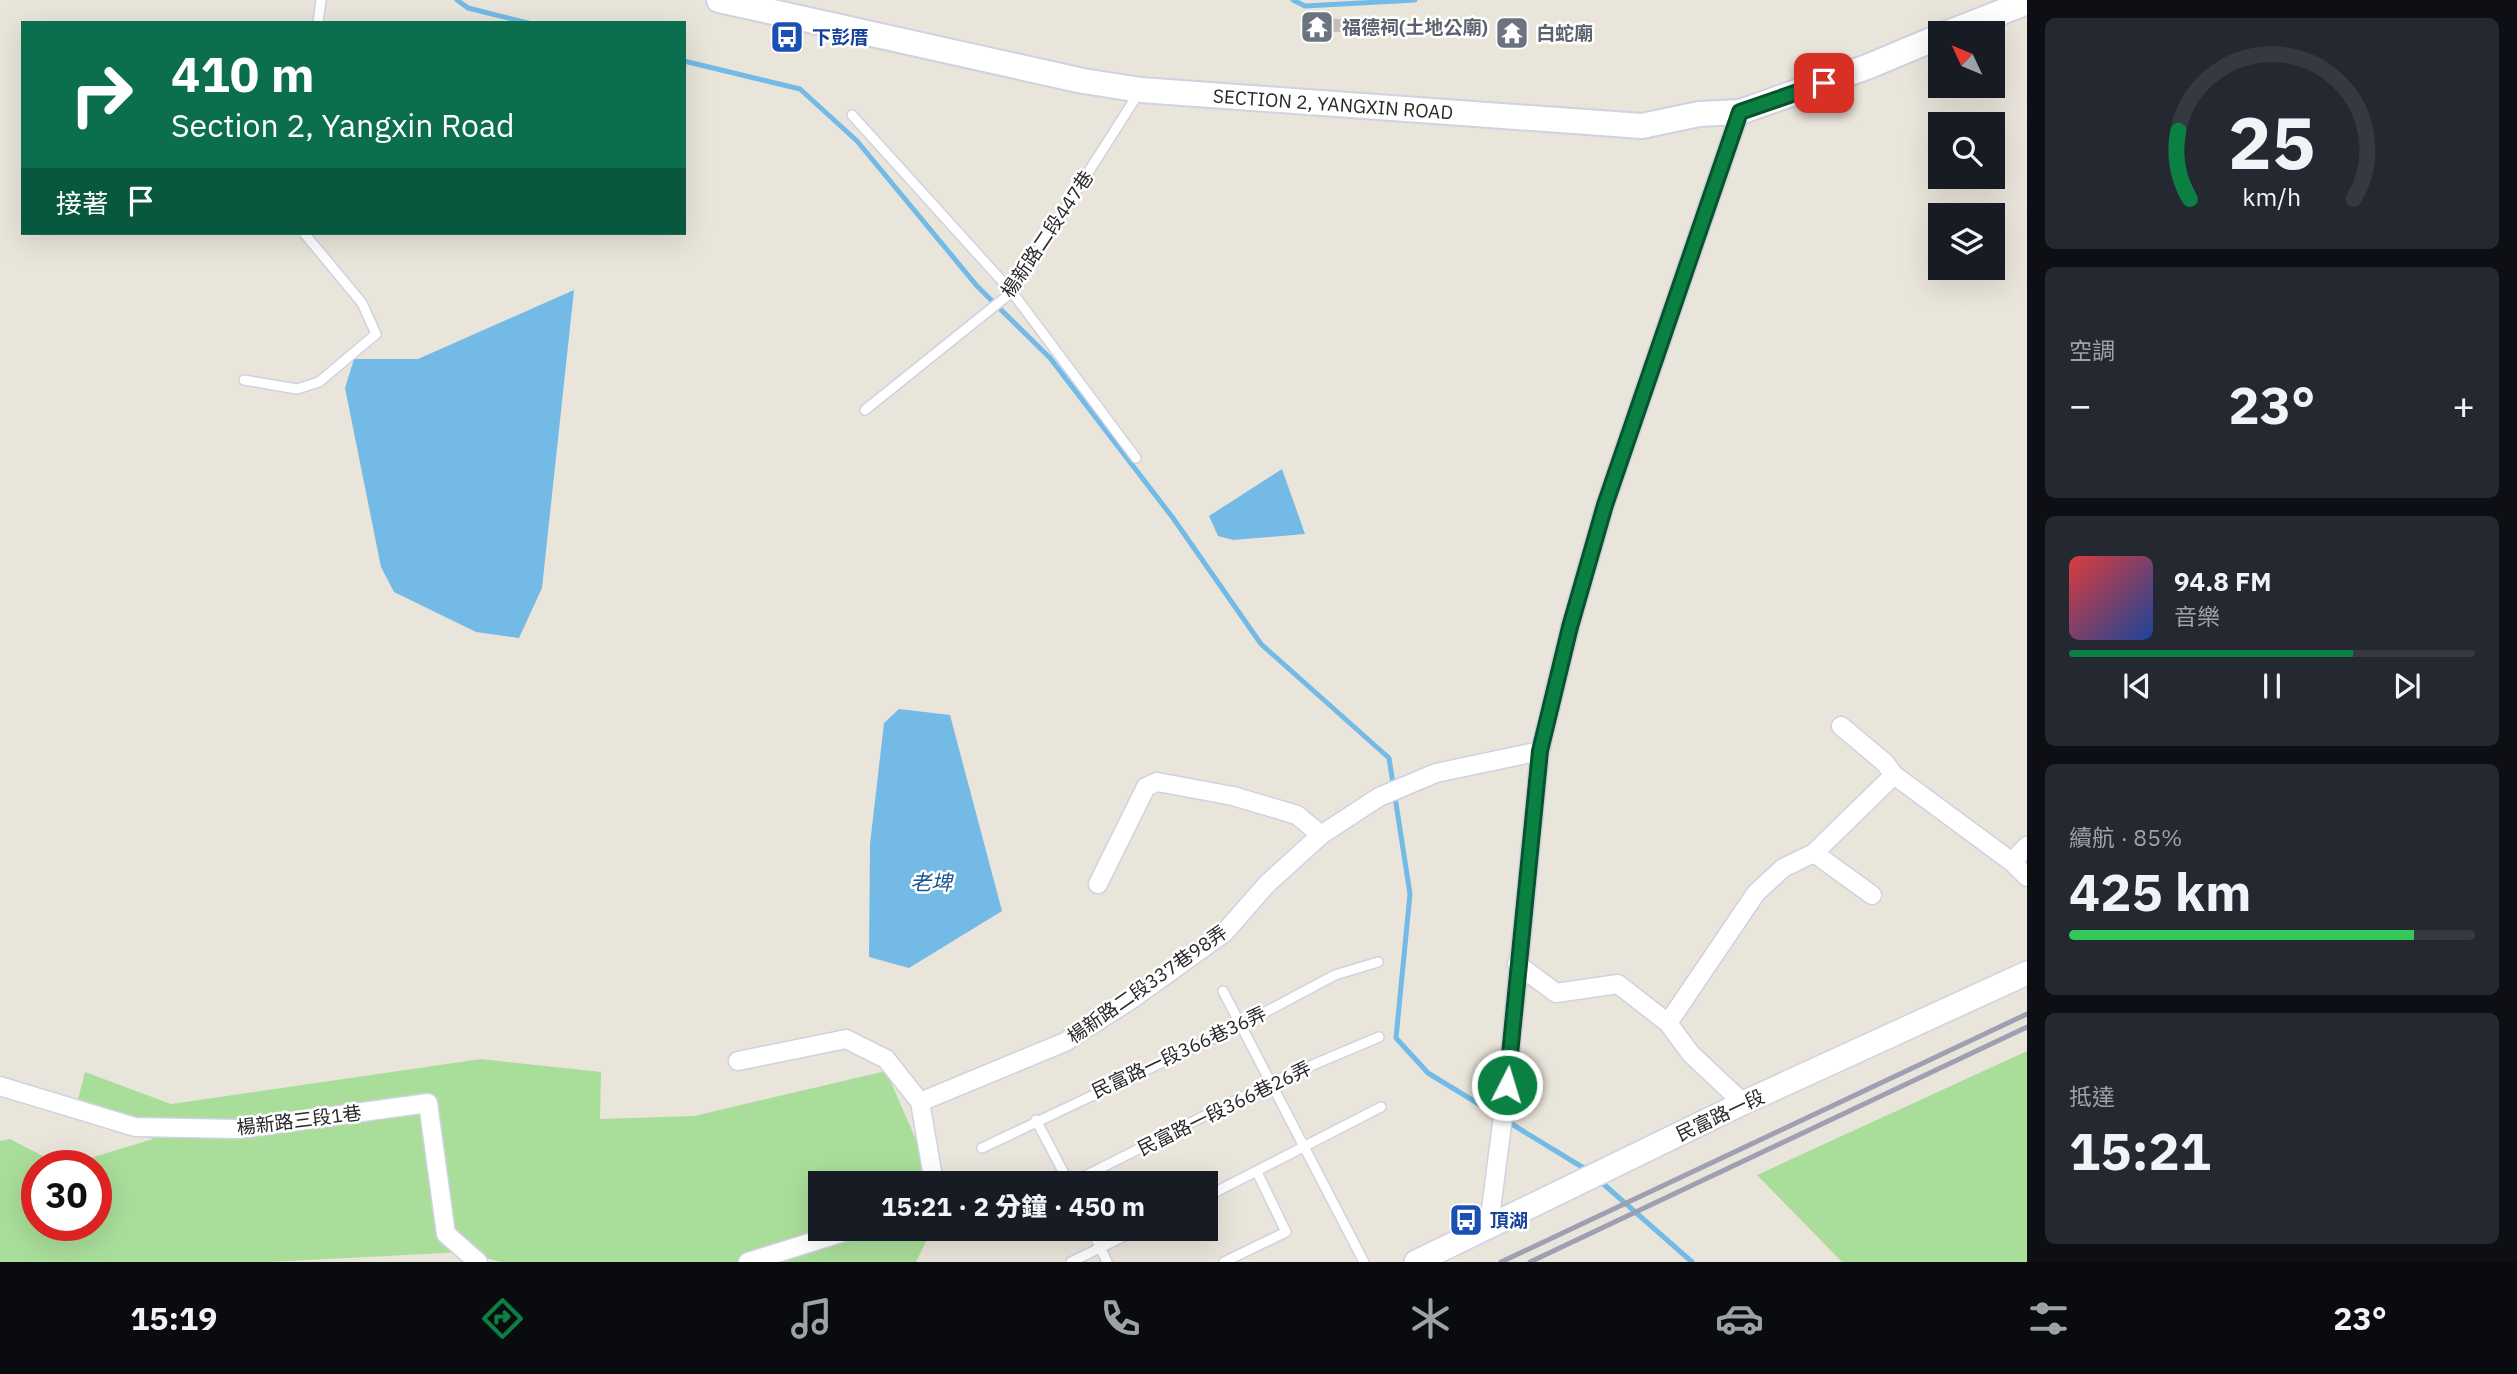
<!DOCTYPE html>
<html lang="zh-TW">
<head>
<meta charset="utf-8">
<style>
	:root { --surface:#171b24; --page:#242831; --text:#f1f3f6; --muted:#9ea1a6; --line:#363941; --accent:#0b8043 }
	body { margin:0; font-family:"IBM Plex Sans","Noto Sans TC",sans-serif; background:var(--page); color:var(--text); height:100vh; display:flex; flex-direction:column; font-size:26px; white-space:nowrap }
	* { box-sizing:border-box; margin:0 }
	p { font-size:23px; color:var(--muted) }
	.icon { flex:none; width:38px; height:38px; fill:none; stroke:currentColor; stroke-width:2; stroke-linecap:round; stroke-linejoin:round }
	.map { position:relative; flex:1; overflow:hidden }
	.sheet { display:flex; flex-direction:column; gap:18px; padding:18px; background:#0d0f14; width:490px }
	.sheet>* { flex:none }
	.hud { position:absolute; left:21px; top:21px; width:665px; height:214px; border-radius:0px; box-shadow:0 7px 28px #0002; background:#0b6e4f; color:#fff; overflow:hidden }
	.needle { width:46px; rotate:314deg }
	.controls { position:absolute; left:1928px; top:21px; display:grid; gap:14px }
	.controls a { display:grid; place-items:center; width:77px; height:77px; border-radius:0px; background:var(--surface); box-shadow:0 7px 28px #0002; font-size:35px }
	.speed { position:absolute; left:21px; top:1150px; display:flex; gap:14px; font-size:35px; font-weight:700; text-align:center }
	.speed>* { display:grid; place-content:center; width:91px; height:91px; border-radius:50%; background:var(--surface); box-shadow:0 7px 28px #0002; line-height:1 }
	.speed .limit { border:10px solid #d22; background:#fff; color:#111 }
	.pin { position:absolute; display:grid; place-items:center; width:60px; height:60px; color:#fff; margin:-30px; border-radius:14px; box-shadow:0 4px 10px #0006 }
	.me { position:absolute; width:77px; margin:-38px; rotate:5deg; stroke-linejoin:round; filter:drop-shadow(0 0 5px #0008) }
	.turn { display:flex; align-items:center; gap:24px; height:147px; padding:0 35px; font-size:32px }
	.turn .icon { width:91px; height:91px; stroke-width:2.5 }
	.turn b { display:block; font-size:49px; line-height:60px }
	.then { display:flex; align-items:center; height:66px; padding:0 35px; background:#0003; gap:14px; font-size:26px }
	.big { font-size:52px; font-weight:800; line-height:1.1 }
	.sheet .widget { flex:1; display:flex; flex-direction:column; justify-content:center; gap:10px; min-width:0; padding:0 24px; border-radius:10px; background:var(--page) }
	.sheet .dial { align-items:center; gap:0 }
	.dial svg { height:182px; overflow:visible; fill:none; stroke:var(--line); stroke-width:7; stroke-linecap:round; text-anchor:middle }
	.dial text { fill:var(--text); stroke:none }
	.song { display:flex; align-items:center; gap:21px }
	.cover { width:84px; height:84px; border-radius:10px; background:linear-gradient(135deg,hsl(0 70% 55%),hsl(220 70% 35%)) }
	.played { height:7px; border-radius:4px; background:linear-gradient(90deg,var(--accent) 70%,var(--line) 70%) }
	.keys { display:flex; justify-content:space-around; direction:ltr }
	.heat { display:flex; justify-content:space-between; align-items:center; font-size:38px; direction:ltr }
	.charge { height:10px; border-radius:5px; background:linear-gradient(90deg,#34c759 85%,var(--line) 0) }
	.trip { position:absolute; left:808px; top:1171px; width:410px; height:70px; border-radius:0px; background:var(--surface); box-shadow:0 7px 28px #0002; font-weight:800; line-height:70px; text-align:center }
	.menu { display:flex; height:112px; justify-content:space-around; align-items:center; background:#090b0e; color:var(--muted) }
	.menu .icon { width:49px; height:49px }
	.menu .selected { color:var(--accent) }
	.menu b { font-size:32px; color:var(--text) }
	main { display:flex; flex:1; min-height:0 }
	.map>svg:first-child { display:block }
	.green { fill:#a9de9a }
	.water { fill:#73bae7 }
	.lines { fill:none; stroke-linecap:round; stroke-linejoin:round }
	.stream { stroke:#73bae7; stroke-width:5 }
	.building { fill:#c2bfb8; stroke:#c5c1b5; stroke-width:2 }
	.service-casing { stroke:#d0d1e1; stroke-width:12 }
	.minor-casing { stroke:#d0d1e1; stroke-width:21 }
	.tertiary-casing { stroke:#d0d1e1; stroke-width:26 }
	.secondary-casing { stroke:#d0d1e1; stroke-width:28 }
	.service { stroke:#fff; stroke-width:9 }
	.minor { stroke:#fff; stroke-width:18 }
	.tertiary { stroke:#fff; stroke-width:23 }
	.secondary { stroke:#fff; stroke-width:24 }
	.rail { stroke:#9e9fb2; stroke-width:5 }
	.route-casing { stroke:#07532c; stroke-width:18 }
	.route { stroke:#0b8043; stroke-width:12 }
	.labels { text-anchor:middle; stroke-width:5; stroke-linejoin:round; paint-order:stroke }
	.worship-label { font-size:19px; font-weight:bold; fill:#5b616d; stroke:#fff; text-anchor:start }
	.transit-label { font-size:19px; font-weight:bold; fill:#164399; stroke:#fff; text-anchor:start }
	.street-label { font-size:19px; fill:#292929; stroke:#fff }
	.water-label { font-size:21px; font-style:italic; fill:#155690; stroke:#fff }
</style>
</head>
<body>
<main>
<div class="map">
<svg width="2027" height="1262" viewBox="0 0 2027 1262">
	<rect width="100%" height="100%" fill="#eae5db"/>
	<!-- green -->
	<path class="green" d="M2027,1051V1262H1842L1757,1175Z
		M481,1059L601,1072L600,1119L694,1116L886,1071L935,1183H821V1228L932,1229L916,1262H501L464,1252L269,1262H0V1141L10,1139L60,1165L37,1166V1225H96V1166L67,1165L153,1139L78,1099L85,1072L171,1104Z"/>
	<!-- water -->
	<path class="water" d="M574,290L542,588L519,638L476,632L394,592L381,567L345,388L354,359H418Z
		M1282,469L1305,534L1233,540L1218,536L1209,516Z
		M899,709L950,715L1002,911L909,968L869,957L870,844L884,723Z"/>
	<g class="lines">
		<!-- stream -->
		<path class="stream" d="M457,0L468,8L528,23
			M1293,0L1305,6L1415,0
			M684,61L800,89L857,141L977,286L1050,358L1173,518L1261,644L1389,758L1410,894L1396,1038L1428,1073L1587,1170
			M1600,1181L1692,1262"/>
	</g>
	<!-- building -->
	<path class="building" d="M1307,19L1344,20V31H1307Z"/>
	<g class="lines">
		<defs>
			<path id="service" d="M318,23L321,0
				M852,115L1012,292L1136,458
				M244,380L297,389L319,382L376,334L362,303L304,233
				M865,410L1012,292L1140,91
				M1223,991L1364,1262
				M1036,1120L1069,1183
				M982,1148L1239,1026L1335,975L1378,962
				M1071,1183L1270,1083L1379,1037
				M1206,1197L1381,1107
				M1091,1228L1107,1262
				M972,1232L979,1228
				M1071,1262L1141,1228
				M1224,1262L1286,1232L1257,1172"/>
			<path id="minor" d="M1841,726L1885,763L1894,775L2012,862L2027,846
				M1814,853L1872,895
				M2012,862L2027,877
				M1098,884L1146,787L1157,782L1233,796L1297,815L1321,835
				M1517,964L1556,993L1618,984L1668,1023L1691,1054L1743,1103
				M1668,1023L1756,893L1783,868L1814,853L1894,775
				M738,1061L846,1039L886,1059L920,1102L1065,1042L1132,999L1224,933L1267,884L1321,835L1379,797L1436,773L1540,751
				M0,1086L135,1127L238,1129L428,1103L446,1234L478,1262
				M920,1102L934,1183
				M1489,1225L1507,1085L1540,751L1570,627L1605,505L1740,112
				M748,1262L857,1228"/>
			<path id="tertiary" d="M1416,1262L1743,1103L2027,973"/>
			<path id="secondary" d="M719,0L1083,81L1141,90L1642,126L1699,114L1740,112L1867,67L1941,36
				M1948,33L2027,2"/>
		</defs>
		<!-- service casing -->
		<use href="#service" class="service-casing"/>
		<!-- minor casing -->
		<use href="#minor" class="minor-casing"/>
		<!-- tertiary casing -->
		<use href="#tertiary" class="tertiary-casing"/>
		<!-- secondary casing -->
		<use href="#secondary" class="secondary-casing"/>
		<!-- service -->
		<use href="#service" class="service"/>
		<!-- minor -->
		<use href="#minor" class="minor"/>
		<!-- tertiary -->
		<use href="#tertiary" class="tertiary"/>
		<!-- secondary -->
		<use href="#secondary" class="secondary"/>
		<!-- rail -->
		<path class="rail" d="M1501,1262L2027,1014
			M1530,1262L2027,1027"/>
	</g>
	<g class="lines">
		<defs>
			<path id="route" d="M1507,1085L1540,751L1570,627L1605,505L1740,112L1824,83"/>
		</defs>
		<!-- route casing -->
		<use href="#route" class="route-casing"/>
		<!-- route -->
		<use href="#route" class="route"/>
	</g>
	<!-- icons -->
	<defs>
		<symbol id="temple-square" viewBox="-11 -11 22 22"><rect x="-9" y="-9" width="18" height="18" rx="4" fill="#6b7280" stroke="#fff"/><path d="M0-6L5-2H3V0L6.5 2.5H4V6H1.5V3h-3V6H-4V2.5H-6.5L-3 0V-2H-5Z" fill="#fff"/></symbol>
		<symbol id="bus-square" viewBox="-11 -11 22 22"><rect x="-9" y="-9" width="18" height="18" rx="4" fill="#1a4fb4" stroke="#fff"/><path d="M-5-6H5V4H4V6H2V4H-2V6H-4V4H-5ZM-3.5-4V0h7V-4ZM-3.5 1.2v1.5H-2V1.2ZM2 1.2v1.5H3.5V1.2Z" fill="#fff"/></symbol>
	</defs>
	<g fill-rule="evenodd">
		<use href="#temple-square" x="1298" y="8" width="38" height="38"/>
		<use href="#temple-square" x="1493" y="14" width="38" height="38"/>
		<use href="#bus-square" x="768" y="18" width="38" height="38"/>
		<use href="#bus-square" x="1447" y="1201" width="38" height="38"/>
	</g>
	<g class="labels">
		<!-- worship labels -->
		<g class="worship-label">
			<text x="1342" y="34">福德祠(土地公廟)</text>
			<text x="1536" y="40">白蛇廟</text>
		</g>
		<!-- transit labels -->
		<g class="transit-label">
			<text x="812" y="44">下彭厝</text>
			<text x="1490" y="1227">頂湖</text>
		</g>
		<!-- street labels -->
		<g class="street-label">
			<text transform="translate(1333 104) rotate(4)" y="7">SECTION 2, YANGXIN ROAD</text>
			<text transform="translate(1047 234) rotate(-56)" y="7">楊新路二段447巷</text>
			<text transform="translate(1147 984) rotate(-35)" y="7">楊新路二段337巷98弄</text>
			<text transform="translate(1179 1052) rotate(-25)" y="7">民富路一段366巷36弄</text>
			<text transform="translate(1224 1108) rotate(-26)" y="7">民富路一段366巷26弄</text>
			<text transform="translate(1720 1115) rotate(-25)" y="7">民富路一段</text>
			<text transform="translate(299 1120) rotate(-7)" y="7">楊新路三段1巷</text>
		</g>
		<!-- water labels -->
		<g class="water-label">
			<text x="931" y="890">老埤</text>
		</g>
	</g>
</svg>
<div class="controls">
<a><svg class="needle" viewBox="-14 -14 28 28"><path d="M0-13l5 13h-10z" fill="#e53935"/><path d="M0 13l5-13h-10z" fill="#9ea1a6"/></svg></a>
<a><svg class="icon" aria-label="search" viewBox="0 0 24 24"><circle cx="10" cy="10" r="6"/><path d="M15 15l6 6"/></svg></a>
<a><svg class="icon" aria-label="layers" viewBox="0 0 24 24"><path d="M12 4l9 5-9 5-9-5zM3 14l9 5 9-5"/></svg></a>
</div>
<div class="speed"><div class="limit">30</div></div>
<div class="pin" style="left:1824px;top:83px;background:#d93025"><svg class="icon" aria-label="arrive" viewBox="0 0 24 24"><path d="M6 21V4h12l-3 4 3 4H6"/></svg></div>
<svg class="me" style="left:1507px;top:1085px" viewBox="-20 -20 40 40"><circle r="17" fill="#0b8043" stroke="#fff" stroke-width="3"/><path d="M0-11L8 9 0 5-8 9z" fill="#fff"/></svg>
<div class="trip">15:21 · 2 分鐘 · 450 m</div>
<div class="hud">
<div class="turn"><svg class="icon" aria-label="right" viewBox="0 0 24 24"><path d="M7 20v-9h11M14 6l5 5-5 5"/></svg><div><b>410 m</b>Section 2, Yangxin Road</div></div>
<div class="then">接著<svg class="icon" aria-label="arrive" viewBox="0 0 24 24"><path d="M6 21V4h12l-3 4 3 4H6"/></svg></div>
</div>
</div>
<section class="sheet">
<div class="widget dial"><svg viewBox="0 0 100 80">
<path d="M14 69A42 42 0 1 1 86 69"/>
<path d="M14 69A42 42 0 0 1 9 39" stroke="#0b8043"/>
<text x="50" y="56" font-size="32" font-weight="700">25</text>
<text x="50" y="72" font-size="11">km/h</text>
</svg></div>
<div class="widget"><p>空調</p>
<div class="heat"><a>−</a><b class="big">23°</b><a>+</a></div>
</div>
<div class="widget">
<div class="song"><i class="cover"></i><div><b>94.8 FM</b><p>音樂</p></div></div>
<div class="played"></div>
<div class="keys"><svg class="icon" aria-label="previous" viewBox="0 0 24 24"><path d="M18 5L8 12l10 7zM5 5v14"/></svg><svg class="icon" aria-label="pause" viewBox="0 0 24 24"><path d="M8 5v14M16 5v14"/></svg><svg class="icon" aria-label="next" viewBox="0 0 24 24"><path d="M6 5l10 7-10 7zM19 5v14"/></svg></div>
</div>
<div class="widget"><p>續航 · 85%</p><b class="big">425 km</b><div class="charge"></div></div>
<div class="widget"><p>抵達</p><b class="big">15:21</b></div>
</section>
</main>
<nav class="menu">
<b>15:19</b>
<svg class="icon selected" aria-label="directions" viewBox="0 0 24 24"><path d="M12 3l9 9-9 9-9-9zM9 14v-3h6M13 9l2 2-2 2"/></svg>
<svg class="icon" aria-label="music" viewBox="0 0 24 24"><path d="M9 18V5l10-2v13"/><circle cx="6" cy="18" r="3"/><circle cx="16" cy="16" r="3"/></svg>
<svg class="icon" aria-label="phone" viewBox="0 0 24 24"><path d="M5 4h4l2 5-3 2q2 4 5 5l2-3 5 2v4C11 20 4 13 5 4z"/></svg>
<svg class="icon" aria-label="climate" viewBox="0 0 24 24"><path d="M12 3v18M4 7l16 10M4 17L20 7"/></svg>
<svg class="icon" aria-label="car" viewBox="0 0 24 24"><path d="M5 17H2v-5l4-1 3-4h7l3 4 3 1v5h-3M9 17h6M6 11h13"/><circle cx="7" cy="17" r="2"/><circle cx="17" cy="17" r="2"/></svg>
<svg class="icon" aria-label="filters" viewBox="0 0 24 24"><path d="M4 7h16M4 17h16"/><circle cx="9" cy="7" r="2"/><circle cx="15" cy="17" r="2"/></svg>
<b>23°</b>
</nav>
</body>
</html>
